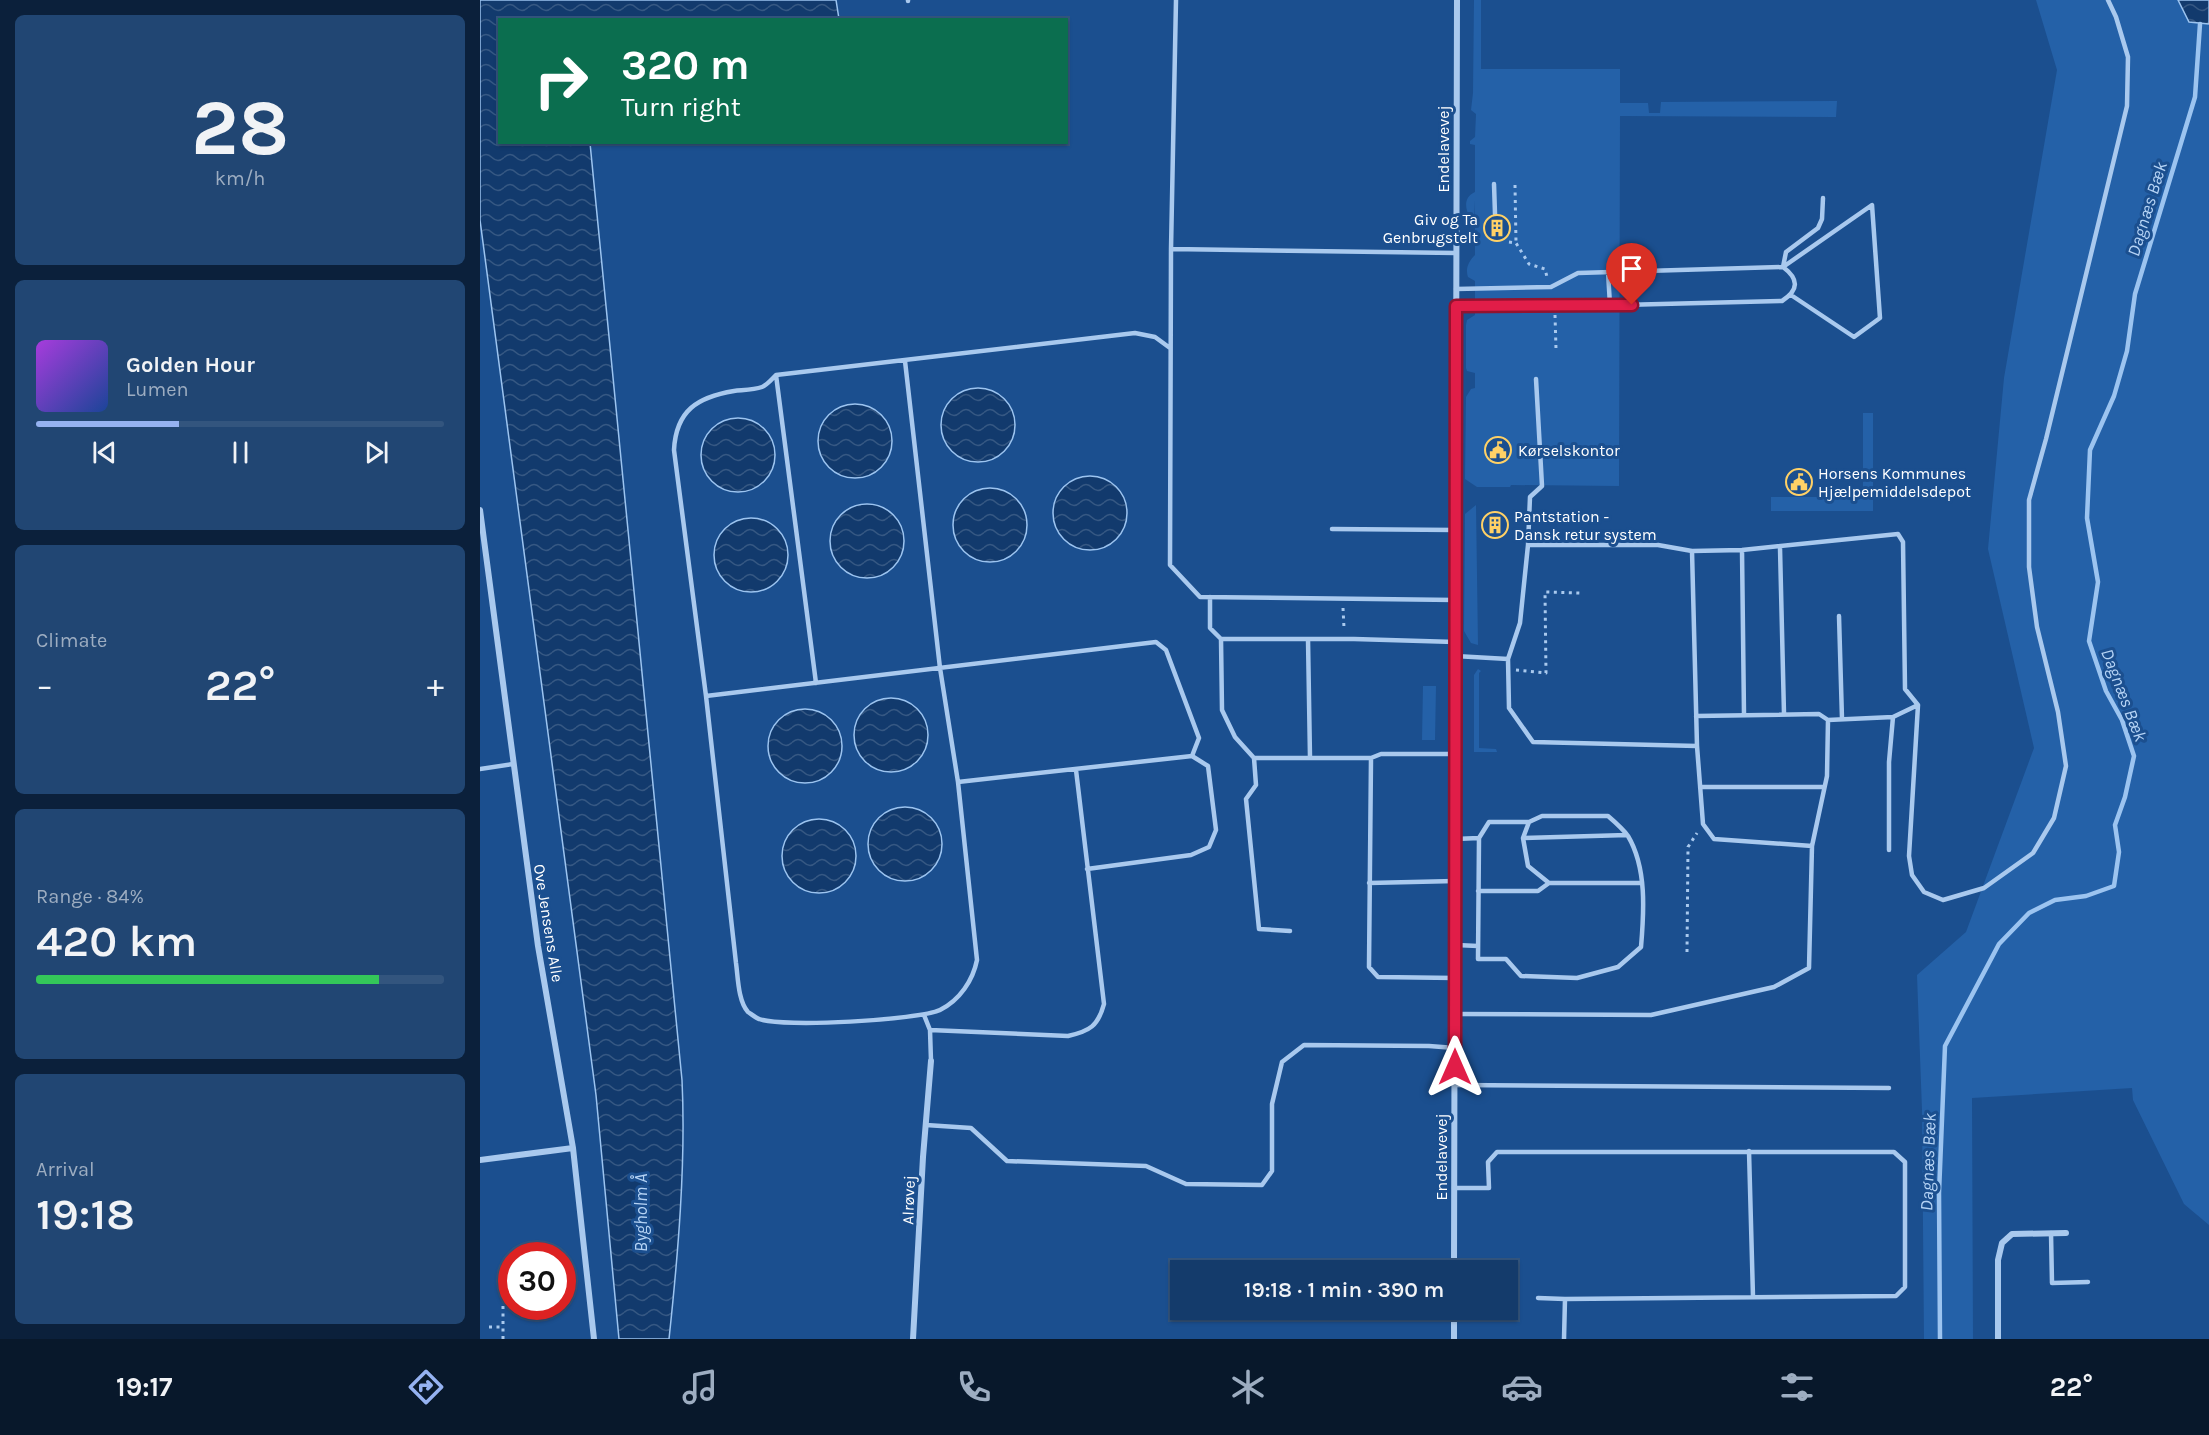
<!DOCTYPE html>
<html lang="en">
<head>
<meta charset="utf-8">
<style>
	:root { --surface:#143b6b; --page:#214673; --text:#f1f3f6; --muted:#9dadc1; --line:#33557e; --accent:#95b2f1 }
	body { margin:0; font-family:Karla,sans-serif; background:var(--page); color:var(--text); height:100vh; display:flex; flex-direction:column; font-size:22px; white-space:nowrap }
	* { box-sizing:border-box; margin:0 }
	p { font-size:20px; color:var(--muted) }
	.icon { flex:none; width:33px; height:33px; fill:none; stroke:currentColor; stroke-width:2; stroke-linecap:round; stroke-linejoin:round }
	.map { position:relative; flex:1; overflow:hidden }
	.panel { display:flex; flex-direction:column; gap:15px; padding:15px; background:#0b203b; width:480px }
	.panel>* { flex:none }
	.top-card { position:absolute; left:18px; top:18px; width:570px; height:126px; border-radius:0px; box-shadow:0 2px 4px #0004,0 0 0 2px var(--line); background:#0b6e4f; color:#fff; overflow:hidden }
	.speed { position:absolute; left:18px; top:1242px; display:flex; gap:12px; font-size:30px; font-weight:700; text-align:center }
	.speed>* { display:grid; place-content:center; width:78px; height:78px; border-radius:50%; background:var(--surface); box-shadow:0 2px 4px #0004,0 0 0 2px var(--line); line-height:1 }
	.speed .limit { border:9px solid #d22; background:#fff; color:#111 }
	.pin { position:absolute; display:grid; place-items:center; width:51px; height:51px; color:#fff; margin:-62px -26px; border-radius:50% 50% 50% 0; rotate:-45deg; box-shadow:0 0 6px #0007 }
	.pin .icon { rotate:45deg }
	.me { position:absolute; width:66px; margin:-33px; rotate:0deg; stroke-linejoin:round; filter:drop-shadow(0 0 4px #0008) }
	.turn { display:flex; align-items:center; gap:21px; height:126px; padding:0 24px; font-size:27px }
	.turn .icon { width:78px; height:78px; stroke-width:2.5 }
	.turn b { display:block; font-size:42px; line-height:51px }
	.big { font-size:45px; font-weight:600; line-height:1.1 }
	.panel .widget { flex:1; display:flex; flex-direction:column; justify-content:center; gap:9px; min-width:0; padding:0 21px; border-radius:9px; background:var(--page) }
	.panel .dial { align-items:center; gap:0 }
	.dial b { font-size:78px; line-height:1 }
	.song { display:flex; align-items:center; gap:18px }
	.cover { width:72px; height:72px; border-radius:9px; background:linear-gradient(135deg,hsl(280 70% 55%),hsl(220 70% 35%)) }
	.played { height:6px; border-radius:3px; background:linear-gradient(90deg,var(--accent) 35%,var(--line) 35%) }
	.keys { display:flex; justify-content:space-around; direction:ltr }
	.heat { display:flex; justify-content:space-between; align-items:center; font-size:33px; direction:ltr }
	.charge { height:9px; border-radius:4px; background:linear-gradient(90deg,#34c759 84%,var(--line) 0) }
	.trip { position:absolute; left:690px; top:1260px; width:348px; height:60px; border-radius:0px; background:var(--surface); box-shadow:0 2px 4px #0004,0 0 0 2px var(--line); font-weight:600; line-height:60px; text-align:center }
	.tab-bar { display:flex; height:96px; justify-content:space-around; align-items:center; background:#08182b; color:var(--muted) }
	.tab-bar .icon { width:42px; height:42px }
	.tab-bar .active { color:var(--accent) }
	.tab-bar b { font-size:27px; color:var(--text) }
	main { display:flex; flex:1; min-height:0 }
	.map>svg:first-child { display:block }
	.grass { fill:#2461a8 }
	.water { fill:url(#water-waves); stroke:#9cc4f0; stroke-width:1.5 }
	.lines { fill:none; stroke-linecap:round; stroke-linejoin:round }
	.stream { stroke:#9cc4f0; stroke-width:4.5 }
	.path { stroke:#a9c9ee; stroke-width:3; stroke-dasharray:3 4.5; stroke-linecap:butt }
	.service { stroke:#a9c9ee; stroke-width:4.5 }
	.minor { stroke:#a9c9ee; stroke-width:6 }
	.route-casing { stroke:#92132f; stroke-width:15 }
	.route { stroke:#e11d48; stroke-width:10 }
	.labels { text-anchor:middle; stroke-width:6; stroke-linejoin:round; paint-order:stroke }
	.street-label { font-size:16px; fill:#fff; stroke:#1b4f8f }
	.poi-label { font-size:16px; fill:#fff; stroke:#1b4f8f; text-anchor:start }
	.water-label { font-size:18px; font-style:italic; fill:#b5d3f5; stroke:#1b4f8f }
</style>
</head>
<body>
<main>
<section class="panel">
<div class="widget dial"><b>28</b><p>km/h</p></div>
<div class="widget">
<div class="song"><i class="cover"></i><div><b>Golden Hour</b><p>Lumen</p></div></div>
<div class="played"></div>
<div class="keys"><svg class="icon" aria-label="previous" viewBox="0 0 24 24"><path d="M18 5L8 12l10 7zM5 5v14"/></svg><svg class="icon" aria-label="pause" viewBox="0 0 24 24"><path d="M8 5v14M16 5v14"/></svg><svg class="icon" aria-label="next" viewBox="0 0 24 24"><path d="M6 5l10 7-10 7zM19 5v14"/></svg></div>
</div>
<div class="widget"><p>Climate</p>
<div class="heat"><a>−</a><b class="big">22°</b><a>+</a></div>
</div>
<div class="widget"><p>Range · 84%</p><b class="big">420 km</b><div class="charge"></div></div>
<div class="widget"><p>Arrival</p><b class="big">19:18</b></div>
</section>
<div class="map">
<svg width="1729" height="1339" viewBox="0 0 1729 1339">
	<defs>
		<pattern id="water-waves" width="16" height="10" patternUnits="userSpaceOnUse" patternTransform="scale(1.5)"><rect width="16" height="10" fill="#123a6d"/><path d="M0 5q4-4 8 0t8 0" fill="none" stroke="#365883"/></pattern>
	</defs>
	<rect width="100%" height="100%" fill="#1b4f8f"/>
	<!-- grass -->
	<path class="grass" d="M994,0H1001V69H1140V103H1168L1169,113H1180L1181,102L1357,101L1356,117L1140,116L1139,486L1031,485L1030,487H997L985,479L986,397L991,389L995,388V373L987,371L986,368V325L987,320L995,315V281L988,277C985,268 989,261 995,255V200L994,225C987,214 980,199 995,192V145L990,144V141L995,137L996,114L991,110L993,93Z
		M1556,0H1698L1709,22L1729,24V1225L1704,1204L1653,1100L1652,1088L1492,1098L1493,1339H1444L1442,1110L1437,975L1486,932L1554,748L1508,549L1524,378L1577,70Z
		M1383,413H1393V511H1291V497H1383Z
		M996,505L998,645L991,643L984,631L985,514Z
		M998,669L1001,671L999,673V748L1016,749L1017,752H994V675Z
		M943,686H956L955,740H942Z"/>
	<!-- water -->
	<path class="water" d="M0,0H356L359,19L20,20V142L110,143L202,1080C206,1163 198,1255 189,1339H139L116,1095L0,220Z
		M1698,0H1729V24L1709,22Z
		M461 425a37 37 0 1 1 74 0a37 37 0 1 1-74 0Z
		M338 441a37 37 0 1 1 74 0a37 37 0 1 1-74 0Z
		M221 455a37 37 0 1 1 74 0a37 37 0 1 1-74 0Z
		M573 513a37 37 0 1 1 74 0a37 37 0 1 1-74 0Z
		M473 525a37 37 0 1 1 74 0a37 37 0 1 1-74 0Z
		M350 541a37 37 0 1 1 74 0a37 37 0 1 1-74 0Z
		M234 555a37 37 0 1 1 74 0a37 37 0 1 1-74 0Z
		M374 735a37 37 0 1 1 74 0a37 37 0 1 1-74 0Z
		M288 746a37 37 0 1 1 74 0a37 37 0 1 1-74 0Z
		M388 844a37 37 0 1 1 74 0a37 37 0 1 1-74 0Z
		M302 856a37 37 0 1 1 74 0a37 37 0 1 1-74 0Z"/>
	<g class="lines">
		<!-- stream -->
		<path class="stream" d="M1460,1339L1459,1193L1465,1046L1519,944L1549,913L1575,900L1606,896L1634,886L1639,852L1635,825L1645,797L1654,756L1642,720L1626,691L1609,641L1618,582L1607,518L1610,450L1634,396L1647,351L1655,294L1715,97L1720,24"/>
		<!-- path -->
		<path class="path" d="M1035,185L1036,243
			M1029,242L1036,243L1049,264L1065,269L1067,277
			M1075,315L1076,349
			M863,608L864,628
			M1036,670L1066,673L1065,592L1100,593
			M1207,952L1208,847L1217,833
			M9,1327H23
			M23,1339V1303"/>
		<!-- service -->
		<path class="service" d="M428,0V1
			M696,0L691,249L690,565L720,597L975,600
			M1014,184L1015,214
			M691,249L976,253
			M1303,267L1392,205L1400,318L1374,337L1311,295
			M1303,267L1306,252L1338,228L1342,219L1343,198
			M1128,272L1130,305
			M976,289L1071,287L1098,273L1303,267C1319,279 1319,290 1302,301L1102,306H976
			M425,361L460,668L478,782L497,960C493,980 480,1000 460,1010C439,1020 302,1028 279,1019C276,1018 271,1014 268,1012C258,1001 258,977 256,963L226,696L194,450C196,410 218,397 254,391C263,390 274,390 282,387C287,385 292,379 296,375L655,333L675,337L690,348
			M296,375L336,683
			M852,529L975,530
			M1048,545H1178L1212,551L1262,550L1418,534L1423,542L1425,689L1438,705L1429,856L1432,875L1444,892L1463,900L1504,888L1553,853L1574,818L1586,766L1578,712L1557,627L1549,567V500L1566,439L1647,106L1648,57L1636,17L1628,0
			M1300,548L1304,714
			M1262,550L1264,715
			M1212,551L1217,746
			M730,597V628L741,639
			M1359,616L1362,719
			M828,639L830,758
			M1028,659L1040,623L1048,545L1050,497L1062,486L1056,379
			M226,696L676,642L686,650L719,738L712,756L478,782
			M1216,716L1339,714L1348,720L1347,776L1332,846
			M1348,720L1413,717L1438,705
			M774,758H891L889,967L898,977L975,978
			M891,758L901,754H975
			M0,769L33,764
			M1220,787H1344
			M999,838L998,959H1026L1041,976L1097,978L1138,967L1161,947C1164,912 1167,868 1148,836C1143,829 1135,822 1128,816H1062L1049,822L1043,838L1048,866L1069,883H1161
			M1043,838L1147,835
			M975,839L999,838L1009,822H1049
			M1409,850V762L1413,717
			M607,869L711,855L729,847L736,830L728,766L712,756
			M889,883L975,881
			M998,891H1058L1069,883
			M810,931L779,929L766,799L776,785L774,758L755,737L742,710L741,639H874L975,642
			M976,945L998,946
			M975,1014L1171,1015L1294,987L1329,968L1332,846L1234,839L1223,824L1217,746L1053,742L1029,708L1028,659L975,656
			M444,1015L450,1030L451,1061
			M450,1030L588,1036C610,1031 618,1026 624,1004L596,770
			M975,1085L1409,1088
			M446,1125L491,1128L527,1161L666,1166L706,1184L782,1185L792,1171V1104L802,1062L824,1045L949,1046L975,1048
			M1269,1151L1273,1297
			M974,1188H1009L1008,1162L1017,1152H1414L1425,1162V1287L1416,1296L1085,1299L1084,1339
			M1571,1233L1572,1283L1608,1282
			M1058,1298L1085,1299"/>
		<!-- minor -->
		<path class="minor" d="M0,510L58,946L93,1148L114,1339
			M0,1160L93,1148
			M974,1270L977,0
			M433,1339L443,1157L451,1061
			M974,1339V1310
			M1518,1339V1260L1522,1243L1532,1234L1586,1233"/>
	</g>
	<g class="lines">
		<defs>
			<path id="route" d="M975,1067L976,306L1152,305"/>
		</defs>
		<!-- route casing -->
		<use href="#route" class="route-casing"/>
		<!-- route -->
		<use href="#route" class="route"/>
	</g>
	<!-- icons -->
	<defs>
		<symbol id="building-ring" viewBox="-11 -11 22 22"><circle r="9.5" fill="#1b4f8f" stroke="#ffd166" stroke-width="1.5"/><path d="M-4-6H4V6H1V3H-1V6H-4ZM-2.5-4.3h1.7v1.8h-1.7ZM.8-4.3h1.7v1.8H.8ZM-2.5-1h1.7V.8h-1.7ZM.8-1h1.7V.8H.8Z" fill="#ffd166"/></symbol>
		<symbol id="civic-ring" viewBox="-11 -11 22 22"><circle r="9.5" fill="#1b4f8f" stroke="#ffd166" stroke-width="1.5"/><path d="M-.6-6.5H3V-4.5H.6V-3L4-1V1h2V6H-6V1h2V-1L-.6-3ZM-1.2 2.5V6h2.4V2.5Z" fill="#ffd166"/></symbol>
	</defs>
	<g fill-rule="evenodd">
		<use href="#building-ring" x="1002" y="213" width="30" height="30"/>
		<use href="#civic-ring" x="1003" y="435" width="30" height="30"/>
		<use href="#civic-ring" x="1304" y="467" width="30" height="30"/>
		<use href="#building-ring" x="1000" y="510" width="30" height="30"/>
	</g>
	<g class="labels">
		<!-- street labels -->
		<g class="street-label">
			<text transform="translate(963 149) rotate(-90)" y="6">Endelavevej</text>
			<text transform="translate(69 923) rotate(81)" y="6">Ove Jensens Alle</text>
			<text transform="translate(961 1157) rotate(-90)" y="6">Endelavevej</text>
			<text transform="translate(428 1200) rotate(-88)" y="6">Alrøvej</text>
		</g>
		<!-- poi labels -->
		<g class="poi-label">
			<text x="998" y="225" text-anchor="end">Giv og Ta<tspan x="998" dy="18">Genbrugstelt</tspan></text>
			<text x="1038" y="456">Kørselskontor</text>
			<text x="1338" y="479">Horsens Kommunes<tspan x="1338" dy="18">Hjælpemiddelsdepot</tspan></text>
			<text x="1034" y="522">Pantstation -<tspan x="1034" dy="18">Dansk retur system</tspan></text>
		</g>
		<!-- water labels -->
		<g class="water-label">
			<text transform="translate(1667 209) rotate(-73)" y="6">Dagnæs Bæk</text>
			<text transform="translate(1644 695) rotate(69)" y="6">Dagnæs Bæk</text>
			<text transform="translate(1448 1162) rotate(-88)" y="6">Dagnæs Bæk</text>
			<text transform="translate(161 1213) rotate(-90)" y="6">Bygholm Å</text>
		</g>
	</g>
</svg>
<div class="speed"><div class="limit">30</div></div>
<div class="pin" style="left:1152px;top:305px;background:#d93025"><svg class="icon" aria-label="arrive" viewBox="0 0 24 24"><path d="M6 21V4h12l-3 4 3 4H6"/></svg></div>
<svg class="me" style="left:975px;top:1067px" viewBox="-20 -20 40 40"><path d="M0-17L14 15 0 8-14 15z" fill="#e11d48" stroke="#fff" stroke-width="4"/></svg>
<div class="trip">19:18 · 1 min · 390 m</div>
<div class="top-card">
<div class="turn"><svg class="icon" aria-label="right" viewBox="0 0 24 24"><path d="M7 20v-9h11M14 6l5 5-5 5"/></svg><div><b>320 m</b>Turn right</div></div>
</div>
</div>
</main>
<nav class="tab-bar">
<b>19:17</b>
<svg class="icon active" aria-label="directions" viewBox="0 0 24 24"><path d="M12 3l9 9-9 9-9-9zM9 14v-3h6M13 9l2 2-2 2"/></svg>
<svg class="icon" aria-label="music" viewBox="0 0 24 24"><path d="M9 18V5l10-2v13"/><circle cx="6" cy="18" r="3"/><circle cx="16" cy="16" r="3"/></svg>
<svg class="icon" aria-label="phone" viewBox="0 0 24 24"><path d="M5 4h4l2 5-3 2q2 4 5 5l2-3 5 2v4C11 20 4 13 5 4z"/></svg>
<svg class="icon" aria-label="climate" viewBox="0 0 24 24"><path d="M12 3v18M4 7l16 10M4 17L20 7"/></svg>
<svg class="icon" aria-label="car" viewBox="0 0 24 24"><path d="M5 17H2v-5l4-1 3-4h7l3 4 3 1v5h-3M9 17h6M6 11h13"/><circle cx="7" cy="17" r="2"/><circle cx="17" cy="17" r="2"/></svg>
<svg class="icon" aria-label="filters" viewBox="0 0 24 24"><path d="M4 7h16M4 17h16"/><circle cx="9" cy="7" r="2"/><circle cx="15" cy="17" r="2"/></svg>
<b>22°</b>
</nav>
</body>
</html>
